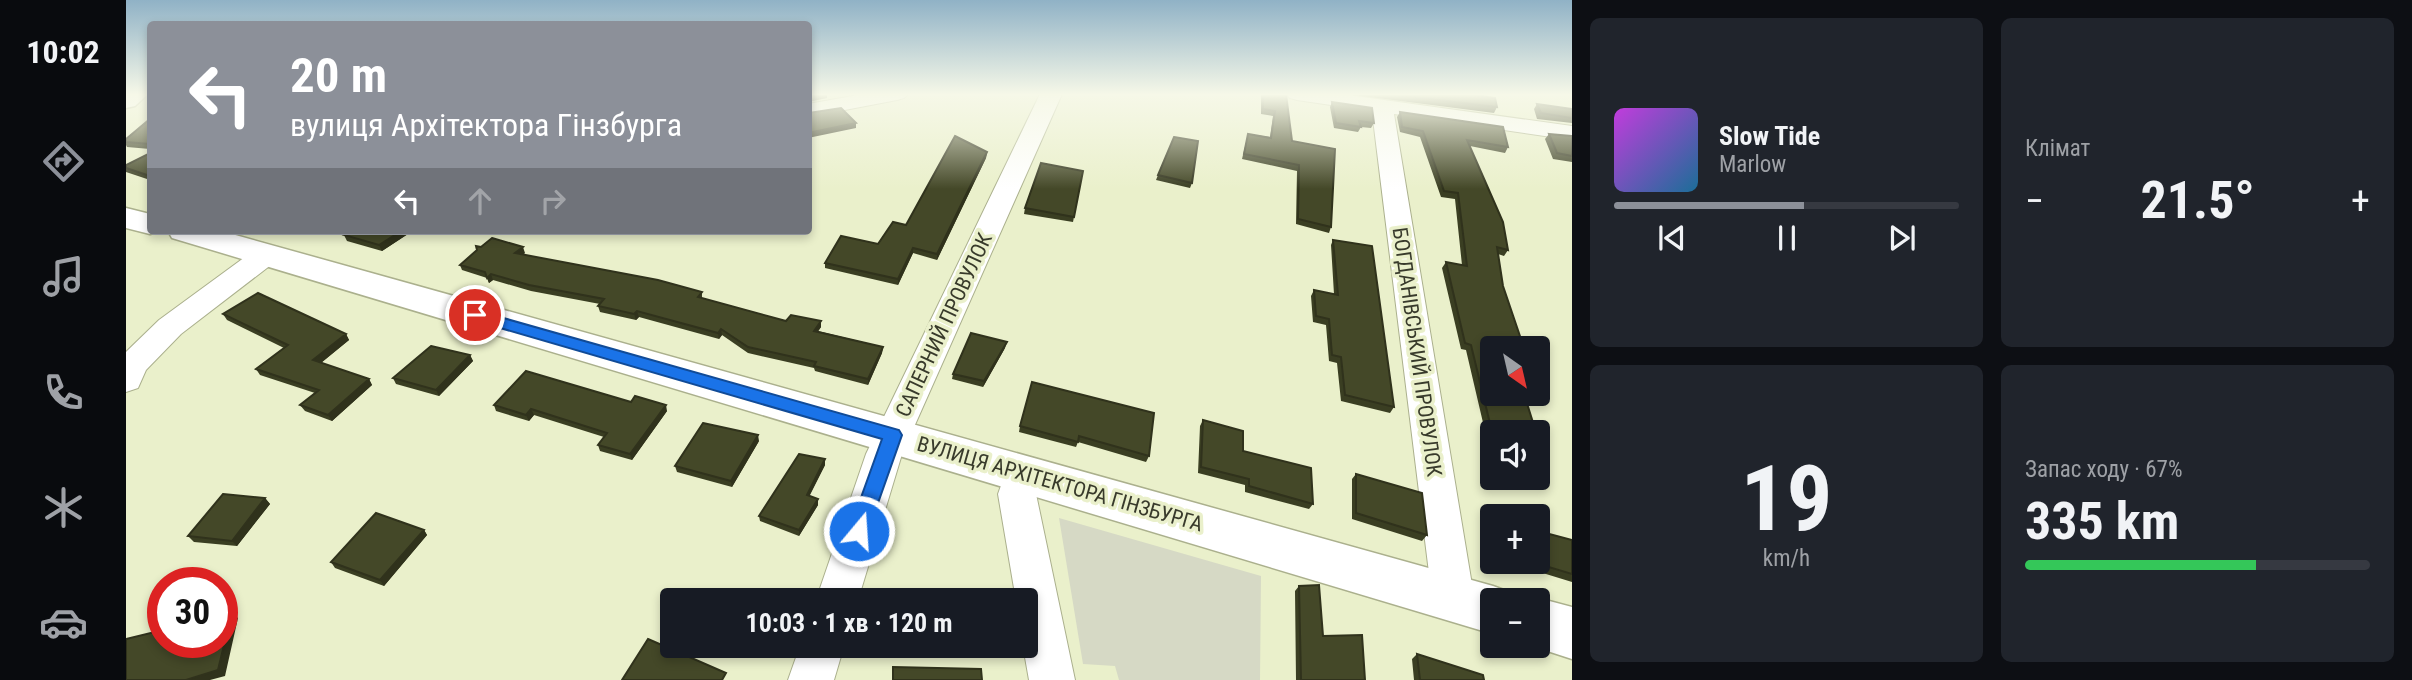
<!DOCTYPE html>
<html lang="uk">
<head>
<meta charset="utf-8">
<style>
	:root { --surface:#171b24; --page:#20242c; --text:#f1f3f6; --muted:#9ea1a6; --line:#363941; --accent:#8c9099 }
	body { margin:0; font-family:"Roboto Condensed",sans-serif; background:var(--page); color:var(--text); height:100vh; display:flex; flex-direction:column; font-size:26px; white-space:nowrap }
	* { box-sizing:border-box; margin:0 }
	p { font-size:23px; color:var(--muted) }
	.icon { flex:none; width:38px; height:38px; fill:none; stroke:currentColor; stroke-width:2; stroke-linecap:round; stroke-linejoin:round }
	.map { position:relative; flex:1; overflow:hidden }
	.sheet { display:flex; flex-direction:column; gap:18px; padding:18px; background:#0d0f14; width:840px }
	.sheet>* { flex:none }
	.top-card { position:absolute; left:21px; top:21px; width:665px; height:214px; border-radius:7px; box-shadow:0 4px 10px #0003; background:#8c9099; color:#fff; overflow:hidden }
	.needle { width:46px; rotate:146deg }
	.buttons { position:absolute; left:1354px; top:336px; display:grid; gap:14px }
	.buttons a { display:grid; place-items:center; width:70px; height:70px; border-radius:7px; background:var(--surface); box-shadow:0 4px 10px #0003; font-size:35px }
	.speed { position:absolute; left:21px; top:567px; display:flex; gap:14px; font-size:35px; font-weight:700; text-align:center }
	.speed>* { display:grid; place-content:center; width:91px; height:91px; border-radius:50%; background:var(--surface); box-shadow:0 4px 10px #0003; line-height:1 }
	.speed .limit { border:10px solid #d22; background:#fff; color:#111 }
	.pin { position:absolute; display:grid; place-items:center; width:60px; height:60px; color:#fff; margin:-30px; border:4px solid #fff; border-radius:50%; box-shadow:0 2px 7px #0007 }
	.me { position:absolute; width:77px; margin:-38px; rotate:18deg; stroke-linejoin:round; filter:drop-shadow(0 0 5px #0008) }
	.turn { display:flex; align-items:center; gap:24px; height:147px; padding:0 28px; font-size:32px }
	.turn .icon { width:91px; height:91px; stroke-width:2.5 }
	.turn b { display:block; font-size:49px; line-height:60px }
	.lanes { display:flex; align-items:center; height:66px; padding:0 28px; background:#0003; justify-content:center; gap:35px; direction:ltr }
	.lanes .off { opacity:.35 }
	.big { font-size:52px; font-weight:700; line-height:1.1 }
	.sheet .widget { flex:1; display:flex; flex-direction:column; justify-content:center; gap:10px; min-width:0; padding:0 24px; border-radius:10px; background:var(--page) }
	.sheet .dial { align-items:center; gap:0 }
	.dial b { font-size:91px; line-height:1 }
	.song { display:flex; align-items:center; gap:21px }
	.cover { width:84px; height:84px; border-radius:10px; background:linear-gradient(135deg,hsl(290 70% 55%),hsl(200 70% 35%)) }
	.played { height:7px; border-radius:4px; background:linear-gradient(90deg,var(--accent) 55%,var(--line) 55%) }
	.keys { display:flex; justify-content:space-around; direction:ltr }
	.heat { display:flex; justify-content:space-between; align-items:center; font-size:38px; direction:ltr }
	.charge { height:10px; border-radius:5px; background:linear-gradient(90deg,#34c759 67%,var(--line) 0) }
	.sheet .tiles { flex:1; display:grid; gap:18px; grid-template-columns:repeat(2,1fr) }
	.trip { position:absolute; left:534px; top:588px; width:378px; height:70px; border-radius:7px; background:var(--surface); box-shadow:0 4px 10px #0003; font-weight:700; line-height:70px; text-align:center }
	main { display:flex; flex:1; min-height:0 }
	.tab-bar { display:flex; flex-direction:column; width:126px; justify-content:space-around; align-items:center; background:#090b0e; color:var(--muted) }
	.tab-bar .icon { width:49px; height:49px }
	.tab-bar .on { color:var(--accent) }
	.tab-bar b { font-size:32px; color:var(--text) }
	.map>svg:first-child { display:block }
	.green { fill:#d6d9c5 }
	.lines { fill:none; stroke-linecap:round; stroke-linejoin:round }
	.minor-casing { stroke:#abb08d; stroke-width:2 }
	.primary-casing { stroke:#abb08d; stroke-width:3 }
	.minor { fill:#fff; fill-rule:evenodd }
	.primary { fill:#fff; fill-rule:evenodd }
	.wall { fill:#3a3e22 }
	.shaded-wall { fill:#30321c }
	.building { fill:#444828; stroke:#30321c; stroke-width:2 }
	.route { fill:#1a73e8; stroke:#114b97; stroke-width:2 }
	.labels { text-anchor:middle; stroke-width:7; stroke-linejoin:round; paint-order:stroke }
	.street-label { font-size:21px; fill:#383a2b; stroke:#eaf0cb }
</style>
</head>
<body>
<main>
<nav class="tab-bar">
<b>10:02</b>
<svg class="icon on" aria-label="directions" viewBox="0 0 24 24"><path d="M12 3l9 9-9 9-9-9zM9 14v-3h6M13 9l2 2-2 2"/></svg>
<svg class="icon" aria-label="music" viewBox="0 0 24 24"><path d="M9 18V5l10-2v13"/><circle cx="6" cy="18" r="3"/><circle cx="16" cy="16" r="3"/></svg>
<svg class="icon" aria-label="phone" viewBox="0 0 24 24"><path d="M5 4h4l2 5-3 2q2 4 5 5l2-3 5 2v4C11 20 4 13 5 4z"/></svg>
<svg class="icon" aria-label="climate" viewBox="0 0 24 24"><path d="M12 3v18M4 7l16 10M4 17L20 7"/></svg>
<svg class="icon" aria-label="car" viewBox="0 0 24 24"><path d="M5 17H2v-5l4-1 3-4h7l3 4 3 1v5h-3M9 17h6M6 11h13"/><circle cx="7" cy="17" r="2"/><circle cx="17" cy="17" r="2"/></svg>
</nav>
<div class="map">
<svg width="1446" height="680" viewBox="0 0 1446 680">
	<rect width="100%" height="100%" fill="#eaf0cb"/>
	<!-- green -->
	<path class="green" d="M933,518L1135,576L1134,680H993L989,666L957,664Z"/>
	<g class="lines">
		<defs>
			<path id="minor" d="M738,94H782L778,98L771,100L682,117V104Z
				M914,94H936L776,454L732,600H690L740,454Z
				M1160,94H1215L1446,126V140L1268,114L1348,597L1342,611L1327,617L1312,611L1306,597L1246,111L1171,100L1164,98Z
				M140,247L150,249L154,255L150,261L55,334L20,370L12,388L0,392V352L33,320L130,249Z
				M896,459L909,463L915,474L910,494L949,680H903L897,646H900V600H890L872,494L883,463Z
				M674,646H718L708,680H662Z"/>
			<path id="primary" d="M0,94H22L9,106L0,108Z
				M0,208L24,214V231H35L24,234L0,228Z
				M42,231H95L1367,586L1386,593L1389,600H1367V634L46,238Z
				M1412,598L1446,607V659L1406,646H1412V600H1406Z"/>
		</defs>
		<!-- minor casing -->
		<use href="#minor" class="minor-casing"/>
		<!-- primary casing -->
		<use href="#primary" class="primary-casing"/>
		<!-- minor -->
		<use href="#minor" class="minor"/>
		<!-- primary -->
		<use href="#primary" class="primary"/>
	</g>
	<!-- wall -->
	<path class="wall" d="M1135,94H1160L1166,141L1205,227L1203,233L1170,224L1171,171L1116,159L1122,134L1144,137L1147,116L1135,114Z
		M1220,94H1347L1371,107L1368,113Z
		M1206,102L1248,123L1245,128L1235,127L1232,132L1208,128L1204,107Z
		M1411,104L1446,109V123L1411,119L1408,109Z
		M1274,112L1382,147L1379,153L1344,146L1382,250L1378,256L1372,254L1377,286L1414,397L1409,403L1400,401L1367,432V446L1362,444L1340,350L1335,349L1316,268L1320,262L1336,265L1329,199L1315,197L1294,137L1274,132L1271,117Z
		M24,119V149L1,147L0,145V139Z
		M1423,134L1446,136V162L1427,159L1419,139Z
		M861,152L860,158L811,260L787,253L772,285L699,268V263L752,244L780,225Z
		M24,153V180L0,172V165Z
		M957,171L947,222L898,214L899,208Z
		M1032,175L1066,183L1064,188L1030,180Z
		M224,231H284L285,232L256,251L221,241L218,235Z
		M1207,240L1268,407L1264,413L1215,401L1211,363L1203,361L1200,325L1187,322L1185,296L1188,290L1208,294L1205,245Z
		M399,253L396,255L576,292V298L660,321L695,327L692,331L757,347L756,353L742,385L689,371L688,368L622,353L596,335L593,339L513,317L510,320L474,312L472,306L474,304L405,291L367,280L363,283L361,278L336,270L334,265Z
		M97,314L220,334L223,340L195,363L243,379L246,385L206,421L179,411L174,405L189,393L134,375L130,369L158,348L101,320Z
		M879,348L857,387L826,379L827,374Z
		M344,355L347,361L313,396L270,384L267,378Z
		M505,402L541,411L506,460L474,451L472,445L478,437L408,415L403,421L370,411L368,405Z
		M1028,413L1023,456L1020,462L952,442L950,447L893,432L894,426Z
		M1077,420L1187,504L1183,509L1119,492V485L1072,473L1074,426Z
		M633,441L606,487L551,472L549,466Z
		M699,459V465L683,496L692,505L673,536L634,521L633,516Z
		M1230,474L1301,535L1296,541L1226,519V479Z
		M139,498L144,504L111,546L68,542L62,536Z
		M298,530L301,535L258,586L209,568L205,562Z
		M1446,540V582L1394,566L1393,562H1412Z
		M1173,586L1197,636L1239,680H1170L1169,591Z
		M1291,654L1358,680H1288L1286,659Z"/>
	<!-- shaded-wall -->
	<path class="shaded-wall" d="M696,94H701V98L682,102V97Z
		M730,123V128L682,138V133Z
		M861,152L860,158L811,260V254Z
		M275,231L285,232L256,251L253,245Z
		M397,247L399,253L391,259L389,253Z
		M787,248V253L772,285V279Z
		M365,274L367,280L363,283L361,278Z
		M511,311L513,317L510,320L508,314Z
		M695,321V327L689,336L688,331Z
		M595,329L596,335L593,339L592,333Z
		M220,334L223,340L191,366L187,360Z
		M881,342L879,348L857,387L858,381Z
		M757,347L756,353L742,385V379Z
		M344,355L347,361L313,396L310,390Z
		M243,379L246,385L206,421L202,415Z
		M540,405L541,411L506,460L504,454Z
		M405,409L408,415L403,421L400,415Z
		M632,435L633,441L606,487L605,481Z
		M699,459V465L681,501V495Z
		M139,498L144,504L111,546L106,541Z
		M692,499V505L673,536V530Z
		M298,530L301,535L258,586L254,580Z
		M106,612L112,618L99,676L84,680H60Z"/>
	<!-- building -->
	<path class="building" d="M682,94H696L682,97Z
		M1137,94H1160L1166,141L1209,149L1205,227L1172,219L1173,165L1118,154L1122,134L1145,138L1149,111L1137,109Z
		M1263,94H1347L1348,95L1369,98L1371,107Z
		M1206,102L1246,108L1248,123L1233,121L1235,127L1210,123Z
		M1411,104L1446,109V118L1415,113Z
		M715,108L730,123L682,133V113Z
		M1274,112L1377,127L1382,147L1341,140L1377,222L1382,250L1371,247L1377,286L1398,348H1367V394H1398L1410,432H1367V436L1345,345L1339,343L1320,262L1341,266L1332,193L1318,191L1297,131L1276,127Z
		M24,119V144L0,142V139Z
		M1423,134L1446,136V156L1431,153Z
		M829,136L861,152L811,254L787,248L772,279L699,263L715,236L752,244L767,222L780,225Z
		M1048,137L1072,141L1066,183L1032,175Z
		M24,153V176L0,168V165Z
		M915,163L957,171L948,217L899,208Z
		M224,231H275L253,245L218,235Z
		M366,238L397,247L389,253L532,280L576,292L572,297L660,321L665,315L695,321L688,331L757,347L742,379L688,366L690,362L622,347L595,329L592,333L511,311L508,314L472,306L478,299L403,285L365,274L361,278L359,272L334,265L351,250L350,246L355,247Z
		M1207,240L1246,246L1268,407L1219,395L1215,357L1206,355L1203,319L1190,316L1188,290L1212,295Z
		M132,293L220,334L187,360L243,379L202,415L174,405L193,390L130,369L162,345L97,314Z
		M845,333L881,342L858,381L827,374Z
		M305,346L344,355L310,390L267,378Z
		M400,371L505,402L509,396L540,405L504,454L472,445L481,433L405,409L400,415L368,405Z
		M906,382L1028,413L1023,456L953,436L952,442L894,426Z
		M1412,393L1414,397L1398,394H1412Z
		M1077,420L1117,431V451L1185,468L1187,504L1123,486V479L1075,467Z
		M577,423L632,435L605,481L549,466Z
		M673,454L699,459L681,495L692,499L673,530L633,516Z
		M1230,474L1296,493L1301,535L1230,513Z
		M97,494L139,498L106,541L62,536Z
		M250,513L298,530L254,580L205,562Z
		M1412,531L1446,540V574L1406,562H1412Z
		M1193,585L1197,636L1236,635L1239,680H1175L1173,586Z
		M106,612L92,670L60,680H0V639L37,630V642H96V615Z
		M522,639L600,673L596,680H496Z
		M1291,654L1357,675L1358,680H1294Z
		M767,667L855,669L856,680H767Z"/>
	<!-- sky -->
	<linearGradient id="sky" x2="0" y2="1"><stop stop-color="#90b2c6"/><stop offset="0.5" stop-color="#f6f8e8"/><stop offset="1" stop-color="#f6f8e8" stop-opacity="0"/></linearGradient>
	<rect width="1446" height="189" fill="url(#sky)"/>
	<!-- route -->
	<path class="route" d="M349,310L773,430L776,435L740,537L733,540L726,537L723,531L756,439L343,319L341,315Z"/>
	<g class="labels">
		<!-- street labels -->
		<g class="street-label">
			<text transform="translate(818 325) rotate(-65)" y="7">САПЕРНИЙ ПРОВУЛОК</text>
			<text transform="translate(1291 352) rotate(82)" y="7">БОГДАНІВСЬКИЙ ПРОВУЛОК</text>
			<text transform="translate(934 484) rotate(16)" y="7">ВУЛИЦЯ АРХІТЕКТОРА ГІНЗБУРГА</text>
		</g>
	</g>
</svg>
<div class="buttons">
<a><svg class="needle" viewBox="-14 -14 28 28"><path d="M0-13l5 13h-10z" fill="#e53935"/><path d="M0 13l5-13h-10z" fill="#9ea1a6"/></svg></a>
<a><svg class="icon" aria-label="sound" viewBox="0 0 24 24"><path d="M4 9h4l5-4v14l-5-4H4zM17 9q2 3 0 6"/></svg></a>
<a>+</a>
<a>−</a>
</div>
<div class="speed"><div class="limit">30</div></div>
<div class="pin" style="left:349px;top:315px;background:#d93025"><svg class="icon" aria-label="arrive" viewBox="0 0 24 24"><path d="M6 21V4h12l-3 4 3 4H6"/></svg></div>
<svg class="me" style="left:733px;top:531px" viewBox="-20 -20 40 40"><circle r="17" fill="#1a73e8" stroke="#fff" stroke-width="3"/><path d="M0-11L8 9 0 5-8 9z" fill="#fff"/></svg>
<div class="trip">10:03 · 1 хв · 120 m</div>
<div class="top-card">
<div class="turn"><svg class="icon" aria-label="left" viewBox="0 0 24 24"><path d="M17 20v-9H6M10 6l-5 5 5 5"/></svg><div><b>20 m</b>вулиця Архітектора Гінзбурга</div></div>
<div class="lanes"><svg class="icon" aria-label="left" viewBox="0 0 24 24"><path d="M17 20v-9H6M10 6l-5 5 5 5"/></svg><svg class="icon off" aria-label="ahead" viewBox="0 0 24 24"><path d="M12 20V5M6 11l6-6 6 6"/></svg><svg class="icon off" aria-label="right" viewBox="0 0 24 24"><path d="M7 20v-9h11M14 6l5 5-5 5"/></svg></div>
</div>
</div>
<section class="sheet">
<div class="tiles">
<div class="widget">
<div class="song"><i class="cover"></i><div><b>Slow Tide</b><p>Marlow</p></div></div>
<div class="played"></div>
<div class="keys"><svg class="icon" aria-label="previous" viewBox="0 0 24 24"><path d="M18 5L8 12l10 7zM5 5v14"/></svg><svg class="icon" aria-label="pause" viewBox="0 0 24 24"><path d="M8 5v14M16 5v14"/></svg><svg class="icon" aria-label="next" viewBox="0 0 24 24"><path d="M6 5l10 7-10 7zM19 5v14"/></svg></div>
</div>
<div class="widget"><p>Клімат</p>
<div class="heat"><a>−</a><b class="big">21.5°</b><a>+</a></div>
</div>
<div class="widget dial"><b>19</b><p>km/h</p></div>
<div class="widget"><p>Запас ходу · 67%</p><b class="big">335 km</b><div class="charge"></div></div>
</div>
</section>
</main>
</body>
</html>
